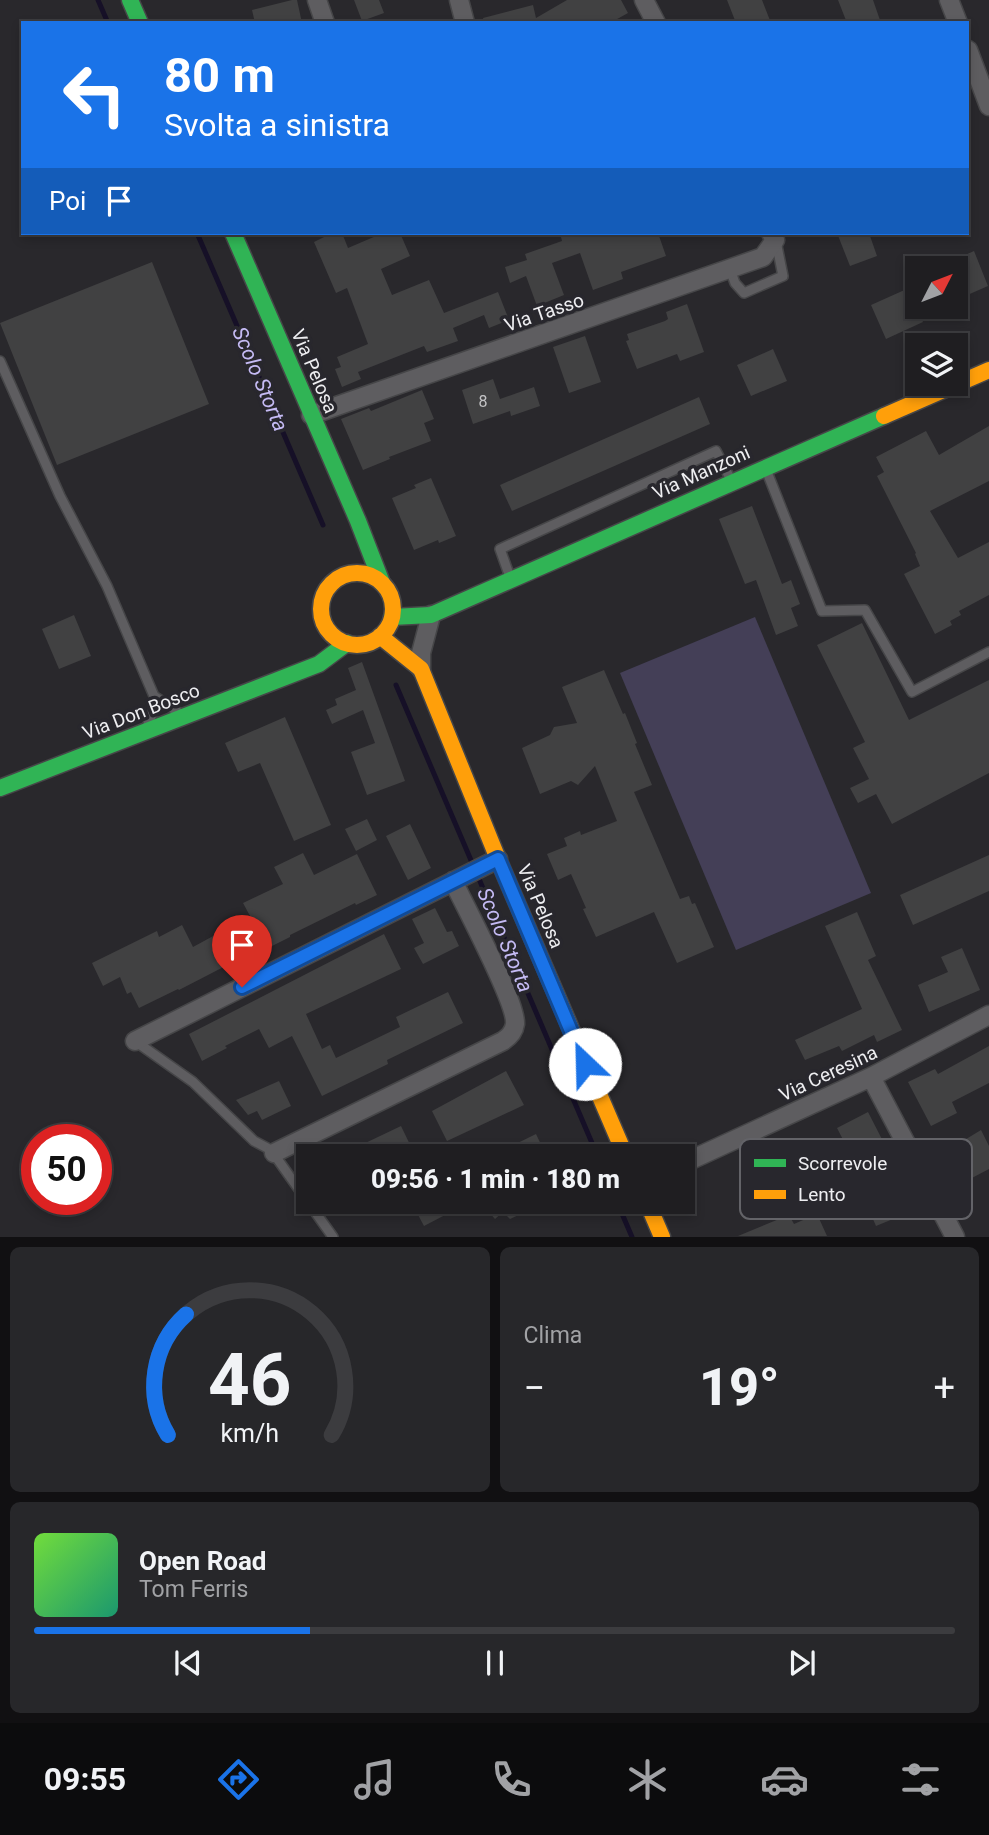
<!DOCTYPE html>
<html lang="it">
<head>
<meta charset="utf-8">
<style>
	:root { --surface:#1f1e21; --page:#27272a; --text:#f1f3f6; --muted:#a1a2a5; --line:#3c3c3f; --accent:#1a73e8 }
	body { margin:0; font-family:Roboto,sans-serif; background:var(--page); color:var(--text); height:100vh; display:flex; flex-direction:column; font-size:26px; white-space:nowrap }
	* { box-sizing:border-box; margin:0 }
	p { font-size:23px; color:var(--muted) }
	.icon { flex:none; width:38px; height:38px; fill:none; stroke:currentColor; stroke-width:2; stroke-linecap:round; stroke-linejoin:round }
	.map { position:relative; height:1237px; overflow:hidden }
	.side { display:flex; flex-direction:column; gap:10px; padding:10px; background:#111012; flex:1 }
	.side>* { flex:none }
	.banner { position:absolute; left:21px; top:21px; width:948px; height:214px; border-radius:0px; box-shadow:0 4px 10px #0003,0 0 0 2px var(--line); background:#1a73e8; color:#fff; overflow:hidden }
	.needle { width:46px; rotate:48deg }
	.controls { position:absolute; left:905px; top:256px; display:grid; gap:14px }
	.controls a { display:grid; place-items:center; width:63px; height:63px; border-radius:0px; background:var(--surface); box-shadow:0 4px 10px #0003,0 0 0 2px var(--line); font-size:35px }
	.speed { position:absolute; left:21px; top:1124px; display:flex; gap:14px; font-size:35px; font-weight:700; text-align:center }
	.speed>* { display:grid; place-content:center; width:91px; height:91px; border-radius:50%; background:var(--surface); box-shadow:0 4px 10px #0003,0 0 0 2px var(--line); line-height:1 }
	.speed .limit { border:10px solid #d22; background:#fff; color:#111 }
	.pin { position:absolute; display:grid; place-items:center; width:60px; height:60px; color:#fff; margin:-72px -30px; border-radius:50% 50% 50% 0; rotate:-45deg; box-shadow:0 0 7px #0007 }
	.pin .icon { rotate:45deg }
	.me { position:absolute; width:77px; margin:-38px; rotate:336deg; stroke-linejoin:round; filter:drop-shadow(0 0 5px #0008) }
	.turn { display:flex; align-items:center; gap:24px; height:147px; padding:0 28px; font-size:32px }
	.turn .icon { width:91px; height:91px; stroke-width:2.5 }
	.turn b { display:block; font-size:49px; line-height:60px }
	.then { display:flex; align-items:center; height:66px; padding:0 28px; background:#0003; gap:14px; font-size:26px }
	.big { font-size:52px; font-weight:800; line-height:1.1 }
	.side .card { flex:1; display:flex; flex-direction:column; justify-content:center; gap:10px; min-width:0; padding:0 24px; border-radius:10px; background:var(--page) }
	.side .dial { align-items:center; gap:0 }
	.dial svg { height:182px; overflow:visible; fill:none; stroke:var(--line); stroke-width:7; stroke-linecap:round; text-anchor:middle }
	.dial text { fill:var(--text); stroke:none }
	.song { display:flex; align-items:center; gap:21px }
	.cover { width:84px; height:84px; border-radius:10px; background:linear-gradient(135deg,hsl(100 70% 55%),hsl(160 70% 35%)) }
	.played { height:7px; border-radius:4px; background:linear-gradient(90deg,var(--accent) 30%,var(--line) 30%) }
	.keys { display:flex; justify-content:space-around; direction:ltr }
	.heat { display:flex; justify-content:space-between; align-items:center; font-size:38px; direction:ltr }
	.side .tiles { flex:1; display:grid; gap:10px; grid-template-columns:1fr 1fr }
	.card:last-child { grid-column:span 2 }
	.trip { position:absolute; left:296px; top:1144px; width:399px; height:70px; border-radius:0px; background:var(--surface); box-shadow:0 4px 10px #0003,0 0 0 2px var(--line); font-weight:800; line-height:70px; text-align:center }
	.tabs { display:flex; height:112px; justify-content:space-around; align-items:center; background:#0c0c0d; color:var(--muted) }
	.tabs .icon { width:49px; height:49px }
	.tabs .active { color:var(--accent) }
	.tabs b { font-size:32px; color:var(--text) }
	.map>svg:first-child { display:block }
	.green { fill:#443f57 }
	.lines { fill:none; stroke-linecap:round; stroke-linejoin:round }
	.stream { stroke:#161027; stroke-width:5 }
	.building { fill:#414142 }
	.lane-casing { stroke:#464648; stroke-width:12 }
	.street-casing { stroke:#464648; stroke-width:21 }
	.fast-casing { stroke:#464648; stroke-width:19 }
	.slow-casing { stroke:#464648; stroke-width:19 }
	.lane { stroke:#5e5d60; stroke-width:9 }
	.street { stroke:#5e5d60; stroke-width:18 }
	.fast { stroke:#30b455; stroke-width:16 }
	.slow { stroke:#ff9f0a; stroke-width:16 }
	.route-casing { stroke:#114b97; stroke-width:18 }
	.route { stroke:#1a73e8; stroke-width:12 }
	.labels { text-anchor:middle; stroke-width:7; stroke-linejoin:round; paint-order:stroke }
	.number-label { font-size:16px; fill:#c3c3c5 }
	.street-label { font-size:19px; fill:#eeeef1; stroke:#28272d }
	.water-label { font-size:21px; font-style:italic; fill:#c5bbf4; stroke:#28272d }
	.key { fill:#28272d; stroke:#636368; stroke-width:2 }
	.key-label { font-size:19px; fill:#eeeef1 }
</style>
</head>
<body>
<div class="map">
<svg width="989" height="1237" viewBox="0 0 989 1237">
	<rect width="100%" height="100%" fill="#29282c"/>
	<!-- green -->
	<path class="green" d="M755,617L871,893L736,950L620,673Z"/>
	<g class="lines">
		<!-- stream -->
		<path class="stream" d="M98,0L108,23
			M197,233L323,525
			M396,685L598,1157
			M617,1202L632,1237"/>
	</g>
	<!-- building -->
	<path class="building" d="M292,0H297L302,23H255L252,10Z
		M354,0H379L384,13L362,21Z
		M567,0H621L628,13L610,23H484L483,18L533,5L536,18Z
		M727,0H762L771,23H736Z
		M838,0H873L881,23H847Z
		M332,233H342L348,248L383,233H400L410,256L381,269L392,295L429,280L444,313L498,292L509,320L489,328L484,315L453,328L458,341L427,352L424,346L358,372L361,379L342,387L335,369L341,367L337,357L368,344L347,288L336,293L314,242Z
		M575,233H658L666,256L621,272L623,279L593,290L580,253L552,263L564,295L537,306L526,276L510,283L505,267L527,260L525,254L562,241L561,237Z
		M837,233H869L877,256L850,266Z
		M974,251L988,286L956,300V268H936Z
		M152,262L209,404L57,465L0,323Z
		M909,288L923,322L886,339L871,305Z
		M687,304L704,352L680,361L677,354L637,369L626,341L629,340L627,334L665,321L668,319L666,312Z
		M585,336L601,382L569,393L553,347Z
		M773,349L787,381L751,396L737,365Z
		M493,379L500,399L534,387L540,406L511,416L510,411L473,424L462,390Z
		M422,390L434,419L424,423L431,441L389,457L390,459L363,470L341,419L369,408L371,411Z
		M699,397L710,424L512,511L500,485Z
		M989,426V481L930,511L958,558L989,542V595L959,611L961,615L950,621L952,625L935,634L904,574L920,566L915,554L916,553L877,476L884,472L876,457L926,431L939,455Z
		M431,478L456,536L439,543L438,540L414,550L392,498L416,488L414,485Z
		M752,506L782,584L791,580L800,604L791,608L798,626L776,635L756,580L745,584L719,519Z
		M74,615L91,656L59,669L42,629Z
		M862,623L909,720L989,680V773L892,824L876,794L858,803L850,788L869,779L853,748L865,742L817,645Z
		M362,662L405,781L367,795L351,752L375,743L363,710L332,724L326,710L337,705L335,699L356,690L348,668Z
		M604,670L623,714L625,713L637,743L635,744L652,785L634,792L680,899L689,896L692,904L695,903L714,947L677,963L654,912L596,937L583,909L586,908L571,874L558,880L547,854L567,846L564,838L580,831L581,835L617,821L595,766L578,785L571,781L540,794L522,748L550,735L554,727L577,723L562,687Z
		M285,717L331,825L294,841L260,763L238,772L225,743Z
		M367,819L377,840L356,851L345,829Z
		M410,824L431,868L408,880L386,836Z
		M303,853L314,875L357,854L377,895L356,905L355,903L290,935V937L266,949L264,946L179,990L178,989L139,1008L131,992L127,994L120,977L103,986L92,963L157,931L159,937L182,925L193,947L250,916L243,903L283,884L274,867Z
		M989,855V891L913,925L900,895Z
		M435,908L447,932L452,931L459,946L423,964L414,948L424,943L412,919Z
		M857,912L876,956L868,960L902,1030L877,1042L874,1035L842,1051L839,1046L805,1060L795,1040L862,1009L825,926Z
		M384,934L401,969L306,1014L322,1049L330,1045L336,1058L400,1027L396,1017L448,992L463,1023L387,1060L388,1064L322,1096L292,1036L269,1048L259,1029L225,1046L227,1048L202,1061L189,1034Z
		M962,948L980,990L929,1012L918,985L948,972L941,957Z
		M989,1046V1083L952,1102L957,1113L931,1126L908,1082L935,1069L938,1074Z
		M506,1071L524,1105L447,1141L432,1111Z
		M279,1081L291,1106L262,1120L257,1111L248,1115L236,1100Z
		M868,1112L888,1151L857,1167L837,1128Z
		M401,1126L416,1157H336Z
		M981,1130L989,1146V1169L970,1179L953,1147Z
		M536,1134L547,1157H489Z
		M897,1179L910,1212L876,1226L862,1194Z
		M433,1202H470L424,1226L416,1211Z
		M480,1202H547L510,1219L503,1212L495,1219Z
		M817,1214L827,1236H738L789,1215L794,1224Z"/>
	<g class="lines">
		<defs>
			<path id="lane" d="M730,269L735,283L744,293L783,276L776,241
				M0,361L60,496L107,586L154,696
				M767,472L822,611L865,610L912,692L989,652
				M510,577L500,549L716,451L731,480
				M148,724L154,710V696L179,713
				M135,1041L193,1082L254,1141L271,1150L308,1202
				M308,1202L333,1237"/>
			<path id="street" d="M317,0L325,23
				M459,0L465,23
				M644,0L656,23
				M949,0L958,23
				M968,50L989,106
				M311,415L763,257L775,240L771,233
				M421,669V653L431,615
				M135,1041L498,859
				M871,1077L955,1237
				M274,1153L503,1041C509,1037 514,1032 515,1024C517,1003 465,906 453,881
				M682,1164L871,1077L989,1015"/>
			<path id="fast" d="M130,0L140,23
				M233,233L358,521L382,583
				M392,617L431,615L884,416
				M0,788L319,664L347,643"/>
			<path id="slow" d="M884,416L989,370
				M321 609a36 36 0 1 1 72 0a36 36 0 1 1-72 0Z
				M380,636L421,669L498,859L626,1157
				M647,1202L662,1237"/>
		</defs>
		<!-- lane casing -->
		<use href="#lane" class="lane-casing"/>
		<!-- street casing -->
		<use href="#street" class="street-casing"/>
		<!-- fast casing -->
		<use href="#fast" class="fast-casing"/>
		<!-- slow casing -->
		<use href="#slow" class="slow-casing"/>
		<!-- lane -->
		<use href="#lane" class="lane"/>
		<!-- street -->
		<use href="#street" class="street"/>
		<!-- fast -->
		<use href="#fast" class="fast"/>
		<!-- slow -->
		<use href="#slow" class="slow"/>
	</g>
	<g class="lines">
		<defs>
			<path id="route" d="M242,987L498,859L585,1064"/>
		</defs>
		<!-- route casing -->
		<use href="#route" class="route-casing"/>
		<!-- route -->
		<use href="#route" class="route"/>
	</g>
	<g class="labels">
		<!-- number labels -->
		<g class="number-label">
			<text x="483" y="407">8</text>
		</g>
		<!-- street labels -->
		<g class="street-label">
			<text transform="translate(544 312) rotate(-19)" y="7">Via Tasso</text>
			<text transform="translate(315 371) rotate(67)" y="7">Via Pelosa</text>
			<text transform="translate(701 472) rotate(-24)" y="7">Via Manzoni</text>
			<text transform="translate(141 711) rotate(-21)" y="7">Via Don Bosco</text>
			<text transform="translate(541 906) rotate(67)" y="7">Via Pelosa</text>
			<text transform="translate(828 1073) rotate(-25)" y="7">Via Ceresina</text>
		</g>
		<!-- water labels -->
		<g class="water-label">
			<text transform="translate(260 379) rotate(67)" y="7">Scolo Storta</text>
			<text transform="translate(505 940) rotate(67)" y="7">Scolo Storta</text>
		</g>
	</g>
	<!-- legend -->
	<rect x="740" y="1139" width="232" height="80" rx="10" class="key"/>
	<rect x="754" y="1159" width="32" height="8" fill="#30b455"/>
	<rect x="754" y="1190" width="32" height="9" fill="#ff9f0a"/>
	<g class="key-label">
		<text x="798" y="1170">Scorrevole</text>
		<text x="798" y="1201">Lento</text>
	</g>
</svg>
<div class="controls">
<a><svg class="needle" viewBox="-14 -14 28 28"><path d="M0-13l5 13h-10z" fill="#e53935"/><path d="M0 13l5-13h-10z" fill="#a1a2a5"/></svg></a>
<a><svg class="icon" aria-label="layers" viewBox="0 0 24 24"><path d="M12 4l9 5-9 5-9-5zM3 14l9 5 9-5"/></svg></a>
</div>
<div class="speed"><div class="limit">50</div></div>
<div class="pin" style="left:242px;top:987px;background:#d93025"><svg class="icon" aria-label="arrive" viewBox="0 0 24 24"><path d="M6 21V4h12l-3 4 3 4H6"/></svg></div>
<svg class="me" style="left:585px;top:1064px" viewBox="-20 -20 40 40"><circle r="19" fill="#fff"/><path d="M0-13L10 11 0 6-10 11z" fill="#1a73e8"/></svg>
<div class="trip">09:56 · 1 min · 180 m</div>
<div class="banner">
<div class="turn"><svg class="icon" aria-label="left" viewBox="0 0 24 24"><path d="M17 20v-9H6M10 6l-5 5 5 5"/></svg><div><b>80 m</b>Svolta a sinistra</div></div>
<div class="then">Poi<svg class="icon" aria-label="arrive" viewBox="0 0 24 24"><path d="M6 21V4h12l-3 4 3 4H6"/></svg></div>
</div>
</div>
<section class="side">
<div class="tiles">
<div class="card dial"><svg viewBox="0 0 100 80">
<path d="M14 69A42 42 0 1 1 86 69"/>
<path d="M14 69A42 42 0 0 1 22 16" stroke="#1a73e8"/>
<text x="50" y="56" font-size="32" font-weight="700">46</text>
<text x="50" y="72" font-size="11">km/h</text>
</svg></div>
<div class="card"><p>Clima</p>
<div class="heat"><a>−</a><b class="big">19°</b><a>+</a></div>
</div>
<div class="card">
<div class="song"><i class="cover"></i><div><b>Open Road</b><p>Tom Ferris</p></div></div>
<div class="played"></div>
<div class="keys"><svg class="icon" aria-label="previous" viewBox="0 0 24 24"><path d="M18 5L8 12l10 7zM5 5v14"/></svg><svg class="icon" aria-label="pause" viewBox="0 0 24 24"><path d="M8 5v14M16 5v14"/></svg><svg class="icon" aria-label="next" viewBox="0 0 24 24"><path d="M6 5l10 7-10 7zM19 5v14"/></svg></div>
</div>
</div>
</section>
<nav class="tabs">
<b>09:55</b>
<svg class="icon active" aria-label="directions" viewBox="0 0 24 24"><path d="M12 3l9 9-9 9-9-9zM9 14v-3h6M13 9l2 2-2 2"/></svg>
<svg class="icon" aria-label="music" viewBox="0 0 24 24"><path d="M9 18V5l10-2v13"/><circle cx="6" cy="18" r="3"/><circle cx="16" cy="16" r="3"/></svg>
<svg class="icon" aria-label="phone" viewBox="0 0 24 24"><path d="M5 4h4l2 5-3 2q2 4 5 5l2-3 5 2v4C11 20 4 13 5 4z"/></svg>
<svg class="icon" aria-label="climate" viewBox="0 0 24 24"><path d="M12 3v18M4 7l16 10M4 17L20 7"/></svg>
<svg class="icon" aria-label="car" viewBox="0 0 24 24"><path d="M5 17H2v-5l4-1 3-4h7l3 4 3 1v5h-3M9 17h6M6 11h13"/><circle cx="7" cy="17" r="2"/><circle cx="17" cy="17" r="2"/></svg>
<svg class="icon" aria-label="filters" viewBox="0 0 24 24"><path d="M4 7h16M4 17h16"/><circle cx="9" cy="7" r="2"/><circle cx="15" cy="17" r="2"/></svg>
</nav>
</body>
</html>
